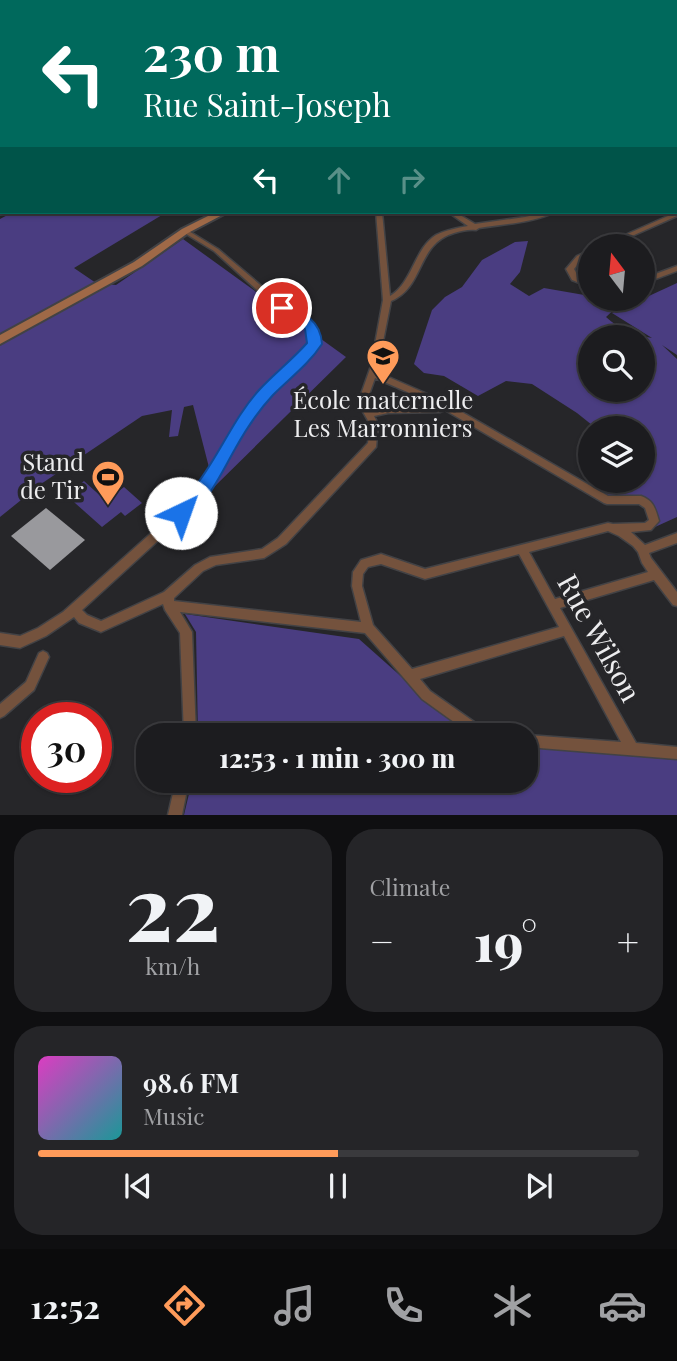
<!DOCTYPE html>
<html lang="en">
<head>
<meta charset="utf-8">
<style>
	:root { --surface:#1c1c1f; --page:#252528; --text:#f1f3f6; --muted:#a0a1a4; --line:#3a3a3d; --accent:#ff9b5a }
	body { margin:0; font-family:"Playfair Display",serif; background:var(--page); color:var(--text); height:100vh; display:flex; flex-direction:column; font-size:26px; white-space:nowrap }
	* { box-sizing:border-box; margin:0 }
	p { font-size:23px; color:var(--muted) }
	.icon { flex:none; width:38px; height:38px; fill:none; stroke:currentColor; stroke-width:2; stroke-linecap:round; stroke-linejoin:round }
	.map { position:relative; height:815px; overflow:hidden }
	.details { display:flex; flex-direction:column; gap:14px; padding:14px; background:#0f0f11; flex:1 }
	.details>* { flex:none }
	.hud { position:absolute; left:0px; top:0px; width:677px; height:214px; box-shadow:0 2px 5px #0004,0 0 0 2px var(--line); background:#00695c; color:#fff; overflow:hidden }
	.needle { width:46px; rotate:344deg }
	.controls { position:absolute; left:578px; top:234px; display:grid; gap:14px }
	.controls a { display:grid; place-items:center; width:77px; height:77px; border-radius:50%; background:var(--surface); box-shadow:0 2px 5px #0004,0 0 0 2px var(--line); font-size:35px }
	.speed { position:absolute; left:21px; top:702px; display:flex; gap:14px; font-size:35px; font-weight:700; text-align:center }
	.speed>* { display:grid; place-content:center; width:91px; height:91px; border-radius:50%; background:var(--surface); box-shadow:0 2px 5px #0004,0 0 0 2px var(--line); line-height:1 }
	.speed .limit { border:10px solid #d22; background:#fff; color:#111 }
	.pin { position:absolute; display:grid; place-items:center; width:60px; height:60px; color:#fff; margin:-30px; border:4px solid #fff; border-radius:50%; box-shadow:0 2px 7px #0007 }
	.me { position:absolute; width:77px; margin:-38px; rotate:42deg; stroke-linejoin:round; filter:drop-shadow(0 0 5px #0008) }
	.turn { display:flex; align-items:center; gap:24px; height:147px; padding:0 28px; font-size:32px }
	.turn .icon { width:91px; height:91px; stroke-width:2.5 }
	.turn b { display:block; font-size:49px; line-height:60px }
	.lanes { display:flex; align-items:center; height:66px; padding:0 28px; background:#0003; justify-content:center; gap:35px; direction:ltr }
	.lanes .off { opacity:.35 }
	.big { font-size:52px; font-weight:800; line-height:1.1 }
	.details .card { flex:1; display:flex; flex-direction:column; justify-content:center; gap:10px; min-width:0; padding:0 24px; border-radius:28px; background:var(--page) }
	.details .dial { align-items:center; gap:0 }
	.dial b { font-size:91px; line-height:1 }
	.song { display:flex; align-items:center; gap:21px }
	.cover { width:84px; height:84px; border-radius:10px; background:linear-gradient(135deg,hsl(310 70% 55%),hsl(180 70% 35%)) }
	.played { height:7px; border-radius:4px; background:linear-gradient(90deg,var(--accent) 50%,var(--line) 50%) }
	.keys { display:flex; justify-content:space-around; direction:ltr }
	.heat { display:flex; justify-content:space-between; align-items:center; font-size:38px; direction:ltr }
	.details .tiles { flex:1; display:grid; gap:14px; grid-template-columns:1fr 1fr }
	.card:last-child { grid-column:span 2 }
	.trip { position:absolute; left:136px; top:723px; width:402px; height:70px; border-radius:28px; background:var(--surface); box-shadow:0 2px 5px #0004,0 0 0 2px var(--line); font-weight:800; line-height:70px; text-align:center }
	.tab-bar { display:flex; height:112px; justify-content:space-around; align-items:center; background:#0b0b0c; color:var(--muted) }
	.tab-bar .icon { width:49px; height:49px }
	.tab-bar .active { color:var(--accent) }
	.tab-bar b { font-size:32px; color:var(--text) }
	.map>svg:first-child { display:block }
	.green { fill:#4a3d81; fill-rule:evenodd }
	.building { fill:#99999d }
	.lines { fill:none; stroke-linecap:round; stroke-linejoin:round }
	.street-casing { stroke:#424245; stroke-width:3 }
	.secondary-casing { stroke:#424245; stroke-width:4 }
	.street { fill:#74523d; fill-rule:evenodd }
	.secondary { fill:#9f6947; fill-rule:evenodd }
	.route { fill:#1a73e8; stroke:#114b97; stroke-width:2 }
	.labels { text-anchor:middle; stroke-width:7; stroke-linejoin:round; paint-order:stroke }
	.poi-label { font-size:24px; fill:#ededef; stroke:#262629 }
	.near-street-label { font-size:28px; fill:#ededef; stroke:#262629 }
</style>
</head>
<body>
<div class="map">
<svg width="677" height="815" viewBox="0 0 677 815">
	<rect width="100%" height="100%" fill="#262629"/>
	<!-- green -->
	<path class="green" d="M0,0H677V52L676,2H2L0,163Z
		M13,212H167L74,268L96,283L116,285L183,239L346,357L214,487L193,405L184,407L178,436L169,437L172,410L142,416L41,484L0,517V219Z
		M528,241L520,272L510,284L529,296L544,288L590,296V299H614L621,303L606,317C619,329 634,335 652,338L612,313L677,283V355L662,345L677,359V517L655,527L647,504L632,495H606L602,481H642V429H597L577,413L532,384L506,381L478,396L444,376L424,373L414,364L432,310L445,297L462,287L482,260L515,242ZM590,338H642V390H590Z
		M84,481L106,501L124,487L142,503L125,516L121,512L102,527L66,495Z
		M185,614L359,639L467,735H198L196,632Z
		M527,747L677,760V815H184L192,781L527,780Z"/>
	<!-- building -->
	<path class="building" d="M46,508L85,540L50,570L11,536Z"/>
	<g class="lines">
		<defs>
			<path id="street" d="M676,120H677V124H676Z
				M677,159V164H676V160Z
				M376,212H382L390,296C413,282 414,249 436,235C446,230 457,228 468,226L448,212H455L475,224L525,217L546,212H555C533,223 504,224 479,228L476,230C469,229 461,231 454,233C416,244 425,287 391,301L377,372L441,400L608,496H641C654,501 655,508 659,521L651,530L631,532L645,545L677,533V543L649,553L651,558L677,592V606L673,605L654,580L560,608L636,743L677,747V759L527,747V735L621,742L564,636L420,679L430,691L487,731L489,735H472L422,699L365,633L180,612L192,632L196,735H184L180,633L165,610L163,604L101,632L79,623L74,617L46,636L20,648L0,645V633L20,636L38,628L63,612L177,510L200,487L229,437L263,391L290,367L311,343L310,330L307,327L279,310L214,251L183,232V230H187L218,249L285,306L313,323L318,330L319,344L296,371L269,395L235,443L206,493L185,516L82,610L87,615L101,621L164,592L195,565L210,557L262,549L278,538L368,443L370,424L358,403L371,366L383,300ZM375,378L435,404L437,406L388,407L371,410L366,403ZM445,410L604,503L607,504H639L645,508L649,520L645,523L613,524L608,523L425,569L381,554L361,560L353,572L352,586L361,622L174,601V598L203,571L216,565L264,558L286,544L376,447L378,424L374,416L388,413L440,412ZM608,531L619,536L633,546L638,552L642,563L648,572L555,599L529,552ZM519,554L559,627L412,669L373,625L362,586L363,574L368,567L381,564L425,579Z
				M677,212V216L607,247H598Z
				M590,250V255L581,260L574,269L578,276L590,282V287L572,280L566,269L577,256Z
				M677,266V271L642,284V279Z
				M43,651L47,653L49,657L34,690L4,716L0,718V704L26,682L39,653Z
				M176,780H189L182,815H168Z"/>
			<path id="secondary" d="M676,83H677V87H676Z
				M216,212H228L188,233L142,266L0,344V335L134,262L182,229Z"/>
		</defs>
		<!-- street casing -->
		<use href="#street" class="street-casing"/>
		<!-- secondary casing -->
		<use href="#secondary" class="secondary-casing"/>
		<!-- street -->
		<use href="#street" class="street"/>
		<!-- secondary -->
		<use href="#secondary" class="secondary"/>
	</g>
	<!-- route -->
	<path class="route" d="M282,304C303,311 321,321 322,344C309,364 290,378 273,395C259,410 245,431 235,449C225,466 197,527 175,519L172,513C178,502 189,495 197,484C220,454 234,417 260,389C275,373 293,359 307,343L305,329L277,312L275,308Z"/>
	<!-- icons -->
	<defs>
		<symbol id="school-pin" viewBox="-11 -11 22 30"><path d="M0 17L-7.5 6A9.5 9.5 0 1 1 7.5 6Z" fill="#ff9b5a" stroke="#262629"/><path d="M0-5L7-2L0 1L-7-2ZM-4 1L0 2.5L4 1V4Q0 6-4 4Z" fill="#111"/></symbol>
		<symbol id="stadium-pin" viewBox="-11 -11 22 30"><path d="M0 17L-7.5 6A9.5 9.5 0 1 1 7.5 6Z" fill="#ff9b5a" stroke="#262629"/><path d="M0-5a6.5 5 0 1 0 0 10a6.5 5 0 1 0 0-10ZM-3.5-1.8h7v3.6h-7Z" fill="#111"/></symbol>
	</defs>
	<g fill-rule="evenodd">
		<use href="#school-pin" x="364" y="337" width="38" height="52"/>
		<use href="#stadium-pin" x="89" y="458" width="38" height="52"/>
	</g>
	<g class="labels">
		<!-- poi labels -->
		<g class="poi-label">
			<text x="383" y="409">École maternelle<tspan x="383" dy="28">Les Marronniers</tspan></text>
			<text x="84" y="471" text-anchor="end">Stand<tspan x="84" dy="28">de Tir</tspan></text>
		</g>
		<!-- near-street labels -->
		<g class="near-street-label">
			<text transform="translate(599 638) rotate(61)" y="10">Rue Wilson</text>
		</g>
	</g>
</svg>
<div class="controls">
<a><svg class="needle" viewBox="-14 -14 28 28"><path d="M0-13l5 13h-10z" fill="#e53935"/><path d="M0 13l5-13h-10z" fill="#a0a1a4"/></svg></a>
<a><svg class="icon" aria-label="search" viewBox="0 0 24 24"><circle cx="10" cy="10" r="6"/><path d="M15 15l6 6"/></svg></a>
<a><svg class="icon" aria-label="layers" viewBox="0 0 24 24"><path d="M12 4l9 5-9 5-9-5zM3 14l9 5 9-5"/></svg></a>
</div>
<div class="speed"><div class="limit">30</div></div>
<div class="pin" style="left:282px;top:308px;background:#d93025"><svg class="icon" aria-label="arrive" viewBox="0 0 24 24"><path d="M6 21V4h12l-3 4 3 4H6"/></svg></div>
<svg class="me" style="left:181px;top:513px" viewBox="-20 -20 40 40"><circle r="19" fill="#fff"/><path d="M0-13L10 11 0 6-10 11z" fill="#1a73e8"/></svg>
<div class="trip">12:53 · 1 min · 300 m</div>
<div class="hud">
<div class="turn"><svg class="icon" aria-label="left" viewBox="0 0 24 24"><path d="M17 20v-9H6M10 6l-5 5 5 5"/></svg><div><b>230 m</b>Rue Saint-Joseph</div></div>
<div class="lanes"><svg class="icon" aria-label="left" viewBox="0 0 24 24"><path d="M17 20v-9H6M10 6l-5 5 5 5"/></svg><svg class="icon off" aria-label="ahead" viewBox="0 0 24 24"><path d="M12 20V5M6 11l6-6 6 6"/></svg><svg class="icon off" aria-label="right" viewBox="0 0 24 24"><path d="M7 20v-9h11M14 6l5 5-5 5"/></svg></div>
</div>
</div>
<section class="details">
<div class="tiles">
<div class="card dial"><b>22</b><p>km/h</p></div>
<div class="card"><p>Climate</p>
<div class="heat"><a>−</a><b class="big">19°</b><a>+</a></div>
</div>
<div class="card">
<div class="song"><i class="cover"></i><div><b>98.6 FM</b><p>Music</p></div></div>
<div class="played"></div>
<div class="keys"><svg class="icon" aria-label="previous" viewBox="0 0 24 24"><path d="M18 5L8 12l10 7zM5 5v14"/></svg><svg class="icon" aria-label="pause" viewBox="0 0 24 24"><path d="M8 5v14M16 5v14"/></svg><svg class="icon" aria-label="next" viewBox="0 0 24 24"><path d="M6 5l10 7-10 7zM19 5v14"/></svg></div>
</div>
</div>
</section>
<nav class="tab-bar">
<b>12:52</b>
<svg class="icon active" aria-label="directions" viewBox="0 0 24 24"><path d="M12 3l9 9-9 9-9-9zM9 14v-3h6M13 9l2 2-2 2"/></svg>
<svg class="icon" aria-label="music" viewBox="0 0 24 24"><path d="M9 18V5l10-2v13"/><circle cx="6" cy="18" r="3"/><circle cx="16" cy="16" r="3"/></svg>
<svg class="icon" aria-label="phone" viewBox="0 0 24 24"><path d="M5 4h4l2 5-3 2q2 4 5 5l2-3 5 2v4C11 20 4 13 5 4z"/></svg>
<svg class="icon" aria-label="climate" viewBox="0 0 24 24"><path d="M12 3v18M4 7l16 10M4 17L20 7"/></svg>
<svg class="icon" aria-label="car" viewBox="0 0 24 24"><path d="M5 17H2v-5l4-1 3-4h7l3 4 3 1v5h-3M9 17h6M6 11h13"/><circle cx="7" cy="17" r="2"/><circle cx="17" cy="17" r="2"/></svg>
</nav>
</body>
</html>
